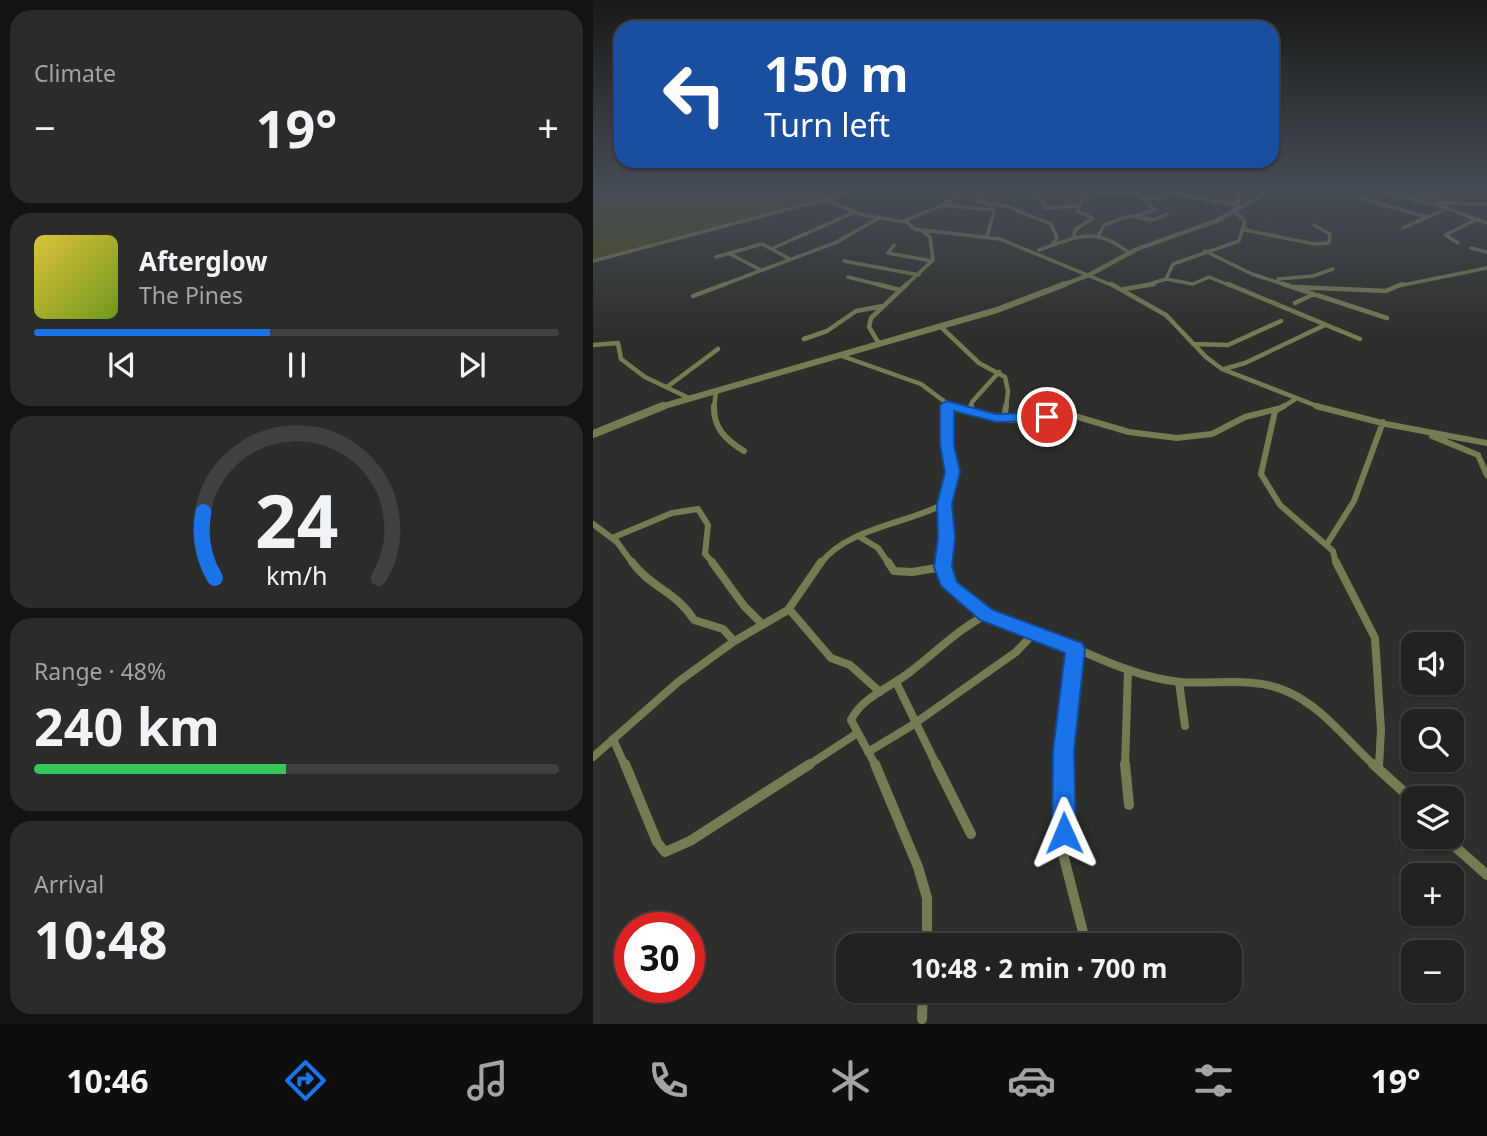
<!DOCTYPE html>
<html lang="en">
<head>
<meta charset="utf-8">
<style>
	:root { --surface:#222321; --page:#2a2b2a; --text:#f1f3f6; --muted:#a2a4a5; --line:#3f403f; --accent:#1a73e8 }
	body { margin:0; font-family:"Noto Sans",sans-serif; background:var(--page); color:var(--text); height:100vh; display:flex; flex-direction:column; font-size:26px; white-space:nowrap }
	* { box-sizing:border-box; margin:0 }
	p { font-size:23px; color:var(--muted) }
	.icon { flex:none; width:38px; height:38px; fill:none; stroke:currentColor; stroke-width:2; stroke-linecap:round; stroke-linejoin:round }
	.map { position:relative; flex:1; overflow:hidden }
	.side { display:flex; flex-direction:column; gap:10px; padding:10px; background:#131312; width:593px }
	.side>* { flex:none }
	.top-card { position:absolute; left:21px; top:21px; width:665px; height:147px; border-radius:21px; box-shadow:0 2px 5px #0004,0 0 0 2px var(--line); background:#1a4fa0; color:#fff; overflow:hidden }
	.controls { position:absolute; left:808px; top:632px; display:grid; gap:14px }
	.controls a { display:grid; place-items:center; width:63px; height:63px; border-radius:14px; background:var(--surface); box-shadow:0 2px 5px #0004,0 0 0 2px var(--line); font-size:35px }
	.speed { position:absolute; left:21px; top:912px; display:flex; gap:14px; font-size:35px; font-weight:700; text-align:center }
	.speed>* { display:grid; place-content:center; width:91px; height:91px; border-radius:50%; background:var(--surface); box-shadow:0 2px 5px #0004,0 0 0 2px var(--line); line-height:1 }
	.speed .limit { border:10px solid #d22; background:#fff; color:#111 }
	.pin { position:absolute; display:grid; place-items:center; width:60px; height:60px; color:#fff; margin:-30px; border:4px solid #fff; border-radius:50%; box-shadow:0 2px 7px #0007 }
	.me { position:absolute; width:77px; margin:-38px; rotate:359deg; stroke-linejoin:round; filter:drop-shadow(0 0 5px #0008) }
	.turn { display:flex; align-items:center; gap:24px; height:147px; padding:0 35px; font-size:32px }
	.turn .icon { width:91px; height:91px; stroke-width:2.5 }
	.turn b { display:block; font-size:49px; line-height:60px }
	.big { font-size:52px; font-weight:700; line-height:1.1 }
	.side .widget { flex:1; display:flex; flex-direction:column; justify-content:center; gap:10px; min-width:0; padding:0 24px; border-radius:21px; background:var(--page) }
	.side .dial { align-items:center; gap:0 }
	.dial svg { height:182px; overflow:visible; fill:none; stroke:var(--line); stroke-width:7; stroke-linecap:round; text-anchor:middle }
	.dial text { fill:var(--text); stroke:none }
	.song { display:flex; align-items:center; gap:21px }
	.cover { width:84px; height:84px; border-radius:10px; background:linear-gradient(135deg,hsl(50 70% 55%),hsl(80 70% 35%)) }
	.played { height:7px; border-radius:4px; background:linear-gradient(90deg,var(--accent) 45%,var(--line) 45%) }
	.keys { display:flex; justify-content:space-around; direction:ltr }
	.heat { display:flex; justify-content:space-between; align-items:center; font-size:38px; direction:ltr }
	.charge { height:10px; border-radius:5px; background:linear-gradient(90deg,#34c759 48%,var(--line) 0) }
	.trip { position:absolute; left:243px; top:933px; width:406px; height:70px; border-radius:21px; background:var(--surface); box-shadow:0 2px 5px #0004,0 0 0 2px var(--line); font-weight:700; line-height:70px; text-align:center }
	.menu { display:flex; height:112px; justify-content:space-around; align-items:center; background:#0e0e0d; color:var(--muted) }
	.menu .icon { width:49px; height:49px }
	.menu .on { color:var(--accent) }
	.menu b { font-size:32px; color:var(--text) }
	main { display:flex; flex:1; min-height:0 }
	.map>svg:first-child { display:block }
	.green { fill:#4a4c14 }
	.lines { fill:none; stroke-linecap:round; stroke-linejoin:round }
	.minor-far4 { stroke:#777b54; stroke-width:3.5 }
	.minor-far3 { stroke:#777b54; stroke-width:4.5 }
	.minor-far2 { stroke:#777b54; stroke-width:6 }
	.minor-far1 { stroke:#777b54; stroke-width:8 }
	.minor { stroke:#777b54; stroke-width:10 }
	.tertiary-far2 { stroke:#777b54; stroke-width:4.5 }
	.tertiary-far1 { stroke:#777b54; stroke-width:6 }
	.tertiary { stroke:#777b54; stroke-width:8 }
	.route { fill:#1a73e8; stroke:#114b97; stroke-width:2 }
</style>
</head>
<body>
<main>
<section class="side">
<div class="widget"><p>Climate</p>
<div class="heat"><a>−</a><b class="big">19°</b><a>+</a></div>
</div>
<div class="widget">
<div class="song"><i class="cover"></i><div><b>Afterglow</b><p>The Pines</p></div></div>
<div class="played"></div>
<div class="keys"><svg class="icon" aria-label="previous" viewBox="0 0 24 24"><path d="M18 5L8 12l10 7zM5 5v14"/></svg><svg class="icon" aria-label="pause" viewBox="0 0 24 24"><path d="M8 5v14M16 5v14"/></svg><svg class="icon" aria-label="next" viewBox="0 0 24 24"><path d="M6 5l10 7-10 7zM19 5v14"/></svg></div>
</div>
<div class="widget dial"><svg viewBox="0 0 100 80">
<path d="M14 69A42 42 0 1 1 86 69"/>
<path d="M14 69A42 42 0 0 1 9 40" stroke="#1a73e8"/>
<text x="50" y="56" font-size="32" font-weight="700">24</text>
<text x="50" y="72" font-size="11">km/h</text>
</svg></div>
<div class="widget"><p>Range · 48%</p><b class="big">240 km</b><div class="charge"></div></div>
<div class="widget"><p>Arrival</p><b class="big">10:48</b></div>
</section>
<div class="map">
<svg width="894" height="1024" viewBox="0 0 894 1024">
	<rect width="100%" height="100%" fill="#2e2f2c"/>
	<!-- green -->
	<path class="green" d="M0,190H260L0,259Z"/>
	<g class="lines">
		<!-- minor-far4 -->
		<path class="minor-far4" d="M448,190L441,198L448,199L452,208L484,206
			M754,190L771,199L834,217
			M783,190L848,206L894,223
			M817,190L842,198L847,204
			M550,198H569L577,193L643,205
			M231,200L270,215L314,222L321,229L407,239L521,286
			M396,203L413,206L458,224L464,238L459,245
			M847,203L894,204
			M350,205L400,210
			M310,221L350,205L369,191L391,194L383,200L397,204L401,212L394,236
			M810,228L853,209
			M652,230L721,244L736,243L737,234L721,225
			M506,234L511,225L536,216L560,220L574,214
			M481,236L482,230L500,218L484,211L491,192L546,194L562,210L543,216
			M865,243L852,235L882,220
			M301,245L295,253L339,261
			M180,248L262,212
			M878,248L894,252
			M446,250C485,237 501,225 536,253
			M612,251L659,274L696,286
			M135,253L168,270
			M123,257L169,244L195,258
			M0,261L267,190
			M251,261L326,275
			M255,277L291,286
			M573,279L600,284L616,277L638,286
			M685,279L720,276L740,269
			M127,286L244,242L284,219
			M312,286L340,260L337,237L328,230
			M550,286L573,279L580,264L646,241L652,221L642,212
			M805,286L894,268"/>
		<!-- minor-far3 -->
		<path class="minor-far3" d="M284,284L307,290
			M518,284L573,315L613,357L629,369L729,408
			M635,284L767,339
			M690,284L794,318
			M702,287L793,291L809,284
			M531,289L561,284
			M100,296L132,284
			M702,303L721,294
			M348,327L386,363L412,377L415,391L413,408
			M211,339L234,331L263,311L290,306
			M285,342L276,327L278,318L314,284
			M600,344L635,345L688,321
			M0,345L25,343L28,359L52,377L96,398
			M246,355L328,384L352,402V408
			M631,369L652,363L732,325
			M74,387L125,349
			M354,405L365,408
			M121,408L123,391
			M378,408L379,402L406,372
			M688,408L701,400"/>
		<!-- minor-far2 -->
		<path class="minor-far2" d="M121,406C120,428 133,440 151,451
			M358,406L419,420L478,415L536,432L584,438L619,434L652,417L684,409
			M691,406L682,411L668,474L687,505L740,551L743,564
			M723,406L793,424L894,443
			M377,412L378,406
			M411,419L413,406
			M839,436L885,455L894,475
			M0,524L24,542L40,564
			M267,537L285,548L296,564
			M19,538L79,513L105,509L115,525L112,554L121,564
			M734,544L761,501L790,422
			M227,564C254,528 313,524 351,504
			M350,564L351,504L360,473L354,445L352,406"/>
		<!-- minor-far1 -->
		<path class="minor-far1" d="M39,562C58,588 83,591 101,620L130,629L141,641
			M119,562L151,606L169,624
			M295,562L301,571L319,572L350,567
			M350,562C349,588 380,608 401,619C414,626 432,627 447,633C492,651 538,677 587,682C622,685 660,676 693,691C729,706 753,740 782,766
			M743,562L782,638L788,730L786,766
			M196,609L238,658L257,665L287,692
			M303,682L344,766
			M586,682L592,726
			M20,739L32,766
			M275,752L318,726L423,652L443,631
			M0,757L85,682L140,642L195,610L228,562
			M214,766L263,734
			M283,766L258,720C269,697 298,687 317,672C343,652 364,630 393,615
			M470,766L482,649
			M532,766L535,670"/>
		<!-- minor -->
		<path class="minor" d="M32,764L64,842L72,852L97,841L217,764
			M282,764L325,867L334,898V945
			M343,764L378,834
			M470,764L471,858L491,936
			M532,764L536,805
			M780,764L821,801
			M850,836L894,875
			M329,1019L330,990"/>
		<!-- tertiary-far2 -->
		<path class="tertiary-far2" d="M644,211L645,190
			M467,286L496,275L544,249L623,221L678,190"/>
		<!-- tertiary-far1 -->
		<path class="tertiary-far1" d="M64,408L404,310L472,284"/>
		<!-- tertiary -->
		<path class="tertiary" d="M0,434L70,406"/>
	</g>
	<!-- sky -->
	<linearGradient id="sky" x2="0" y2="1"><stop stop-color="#191a18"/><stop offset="0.57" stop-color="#464d56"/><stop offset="1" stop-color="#464d56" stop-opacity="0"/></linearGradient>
	<rect width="894" height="334" fill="url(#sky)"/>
	<!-- route -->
	<path class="route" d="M354,401L403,414L454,413L461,417L454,421L403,422L361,411V445L367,472L359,504L362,538L359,567L364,582L400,610L489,643L492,649L481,751L483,833L479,841L471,845L462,841L459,833L460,751L472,653L387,620L348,586L341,567L345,538L344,504L352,472L347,445V405Z"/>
</svg>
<div class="controls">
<a><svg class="icon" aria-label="sound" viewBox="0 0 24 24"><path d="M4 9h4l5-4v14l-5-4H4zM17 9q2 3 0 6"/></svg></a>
<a><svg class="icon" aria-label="search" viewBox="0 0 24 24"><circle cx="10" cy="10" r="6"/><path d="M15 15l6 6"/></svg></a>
<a><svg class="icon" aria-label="layers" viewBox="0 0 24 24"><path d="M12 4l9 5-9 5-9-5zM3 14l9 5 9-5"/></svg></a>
<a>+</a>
<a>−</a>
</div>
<div class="speed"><div class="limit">30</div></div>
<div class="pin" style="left:454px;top:417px;background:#d93025"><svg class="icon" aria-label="arrive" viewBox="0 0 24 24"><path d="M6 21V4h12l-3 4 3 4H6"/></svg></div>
<svg class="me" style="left:471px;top:833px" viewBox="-20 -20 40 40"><path d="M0-17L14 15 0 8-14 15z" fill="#1a73e8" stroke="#fff" stroke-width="4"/></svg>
<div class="trip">10:48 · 2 min · 700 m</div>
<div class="top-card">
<div class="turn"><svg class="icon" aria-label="left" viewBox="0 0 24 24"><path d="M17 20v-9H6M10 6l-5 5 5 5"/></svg><div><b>150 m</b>Turn left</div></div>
</div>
</div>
</main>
<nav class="menu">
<b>10:46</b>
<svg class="icon on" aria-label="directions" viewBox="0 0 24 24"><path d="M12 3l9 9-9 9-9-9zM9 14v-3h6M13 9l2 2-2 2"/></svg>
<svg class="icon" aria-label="music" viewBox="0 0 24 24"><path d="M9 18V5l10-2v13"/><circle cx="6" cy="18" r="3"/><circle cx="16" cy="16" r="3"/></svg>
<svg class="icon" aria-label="phone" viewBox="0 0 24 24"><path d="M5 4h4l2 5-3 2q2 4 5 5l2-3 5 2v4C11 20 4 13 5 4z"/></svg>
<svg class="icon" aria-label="climate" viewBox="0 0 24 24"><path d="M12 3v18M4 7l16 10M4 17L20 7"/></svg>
<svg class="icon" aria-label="car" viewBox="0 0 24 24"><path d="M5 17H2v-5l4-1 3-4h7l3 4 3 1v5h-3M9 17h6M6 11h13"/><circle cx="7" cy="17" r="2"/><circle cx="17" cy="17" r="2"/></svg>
<svg class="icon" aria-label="filters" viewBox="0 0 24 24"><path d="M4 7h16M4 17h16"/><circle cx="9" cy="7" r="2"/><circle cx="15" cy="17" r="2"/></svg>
<b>19°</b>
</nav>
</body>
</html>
